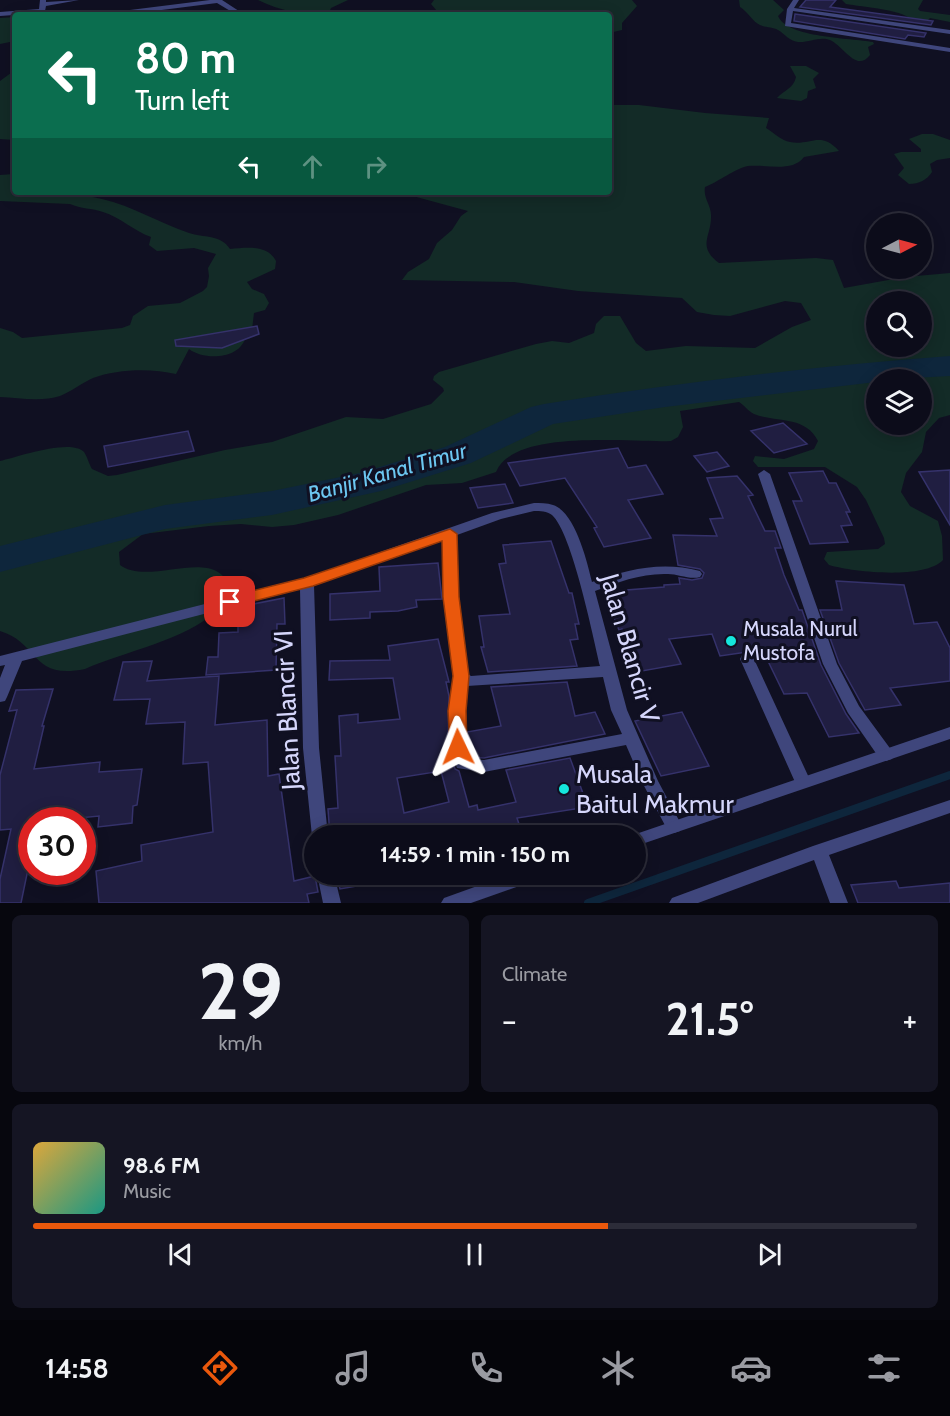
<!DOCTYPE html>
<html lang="en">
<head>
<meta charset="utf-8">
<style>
	:root { --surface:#0c0c1a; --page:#151523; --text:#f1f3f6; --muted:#9a9ba2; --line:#2c2c39; --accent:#ea580c }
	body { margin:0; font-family:Cabin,sans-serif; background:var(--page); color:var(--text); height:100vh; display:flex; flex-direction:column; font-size:22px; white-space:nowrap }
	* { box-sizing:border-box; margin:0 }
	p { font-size:20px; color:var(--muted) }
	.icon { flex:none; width:33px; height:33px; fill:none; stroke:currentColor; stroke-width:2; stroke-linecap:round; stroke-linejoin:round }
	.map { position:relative; height:903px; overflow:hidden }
	.drawer { display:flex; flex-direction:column; gap:12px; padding:12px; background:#07070e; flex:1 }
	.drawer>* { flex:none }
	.top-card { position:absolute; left:12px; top:12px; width:600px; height:183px; border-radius:6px; box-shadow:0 3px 15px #0003,0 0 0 2px var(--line); background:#0b6e4f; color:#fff; overflow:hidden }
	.needle { width:39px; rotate:84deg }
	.buttons { position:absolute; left:866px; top:213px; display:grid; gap:12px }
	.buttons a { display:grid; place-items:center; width:66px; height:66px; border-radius:50%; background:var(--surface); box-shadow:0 3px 15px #0003,0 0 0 2px var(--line); font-size:30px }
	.speed { position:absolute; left:18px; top:807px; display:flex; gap:12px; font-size:30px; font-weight:700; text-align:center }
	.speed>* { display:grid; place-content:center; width:78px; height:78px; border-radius:50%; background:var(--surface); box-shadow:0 3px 15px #0003,0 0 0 2px var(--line); line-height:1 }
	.speed .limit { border:9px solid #d22; background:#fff; color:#111 }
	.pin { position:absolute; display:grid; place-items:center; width:51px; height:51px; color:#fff; margin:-26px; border-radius:12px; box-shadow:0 3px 9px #0006 }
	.me { position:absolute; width:66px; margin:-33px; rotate:358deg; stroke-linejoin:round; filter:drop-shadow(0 0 4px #0008) }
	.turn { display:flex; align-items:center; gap:21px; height:126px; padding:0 24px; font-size:27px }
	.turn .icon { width:78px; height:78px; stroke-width:2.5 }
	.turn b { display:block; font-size:42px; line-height:51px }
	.lanes { display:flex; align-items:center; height:57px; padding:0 24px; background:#0003; justify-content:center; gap:30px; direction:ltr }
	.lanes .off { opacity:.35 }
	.big { font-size:45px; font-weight:700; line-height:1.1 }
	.drawer .widget { flex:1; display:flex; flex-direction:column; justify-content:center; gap:9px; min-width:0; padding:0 21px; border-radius:9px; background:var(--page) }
	.drawer .dial { align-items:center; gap:0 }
	.dial b { font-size:78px; line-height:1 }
	.song { display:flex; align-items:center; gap:18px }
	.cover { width:72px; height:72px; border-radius:9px; background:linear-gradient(135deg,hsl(40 70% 55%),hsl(170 70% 35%)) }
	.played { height:6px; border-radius:3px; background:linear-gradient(90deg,var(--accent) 65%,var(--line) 65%) }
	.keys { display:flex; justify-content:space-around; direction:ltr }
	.heat { display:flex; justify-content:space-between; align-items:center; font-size:33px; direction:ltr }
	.drawer .tiles { flex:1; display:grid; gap:12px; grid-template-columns:1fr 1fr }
	.widget:last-child { grid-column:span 2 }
	.trip { position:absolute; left:304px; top:825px; width:342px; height:60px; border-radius:30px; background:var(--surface); box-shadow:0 3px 15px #0003,0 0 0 2px var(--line); font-weight:700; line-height:60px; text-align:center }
	.dock { display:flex; height:96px; justify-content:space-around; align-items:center; background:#05050a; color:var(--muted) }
	.dock .icon { width:42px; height:42px }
	.dock .current { color:var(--accent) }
	.dock b { font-size:27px; color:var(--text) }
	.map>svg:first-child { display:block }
	.green { fill:#132b27; fill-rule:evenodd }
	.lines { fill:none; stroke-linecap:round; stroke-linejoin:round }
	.stream { stroke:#0e263c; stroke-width:8 }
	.river { fill:#0e263c; fill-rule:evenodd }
	.building { fill:#201e41; stroke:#35326b; stroke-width:1.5; fill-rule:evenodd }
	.minor { fill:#3f467c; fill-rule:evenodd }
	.tertiary { fill:#3f467c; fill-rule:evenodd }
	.route { fill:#ea580c; stroke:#983908; stroke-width:1.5 }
	.poi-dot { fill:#15e6dd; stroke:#101022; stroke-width:2 }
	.labels { text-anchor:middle; stroke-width:6; stroke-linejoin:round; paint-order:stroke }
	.poi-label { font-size:21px; fill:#d5d6fb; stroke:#101022; text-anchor:start }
	.water-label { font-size:22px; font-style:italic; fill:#6cc7f1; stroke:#101022 }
	.near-street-label { font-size:26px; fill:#d5d6fb; stroke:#101022 }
	.near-poi-label { font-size:26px; fill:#d5d6fb; stroke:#101022; text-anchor:start }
</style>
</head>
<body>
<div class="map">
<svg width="950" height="903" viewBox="0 0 950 903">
	<rect width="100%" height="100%" fill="#101022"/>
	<!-- green -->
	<path class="green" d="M258,0H348L331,8L328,15C303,15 280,11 258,0Z
		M434,0H632L637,6L622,23V30L609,33V15H448L437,11L431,4Z
		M739,0H773L784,10L778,16C787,38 851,38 873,42L874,44L868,47L870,55C856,73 844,46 830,40C820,36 808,43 798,42C789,41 785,34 778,30C773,27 766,28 760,25C753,22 748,12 740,7Z
		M842,0H923L918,9L920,11L950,15V22L930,18L925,23H914C908,9 861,7 846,4Z
		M15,17V41L0,44V18Z
		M790,66H806L819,73L813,79L816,88L808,91L807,98L801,101L777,98C783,91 794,88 796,77Z
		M15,70V140L0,139V81Z
		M609,105H639L705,113L769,118L766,128C773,132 782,141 790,142C810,146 821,130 839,151L804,157C792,173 766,164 748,166C736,168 718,182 705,187C703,198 711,205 711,215C712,236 696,246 719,263L816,258L833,260L844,288L905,277L950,273V415L939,418L926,432L922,452L906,473L901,492L910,506L938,521L942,536L943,560C924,580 853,572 829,565L824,559L827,552L878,549L885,544L884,538L866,500L857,487L825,467H758L753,461L755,456L784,459L814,449L818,441C805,415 776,423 754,414C748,411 744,405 739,402L680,411L683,427L678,437L671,441C631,443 514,428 496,472L462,483L426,485L338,515L294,525L272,527L241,524L209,526L143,534L119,552L120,565C149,587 214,545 229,586C226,595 223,604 216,611C188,639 123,652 85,669C30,680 40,643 0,631V461C17,457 71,438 84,452C87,456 89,464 92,469L108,476L117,475L225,450L272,442L346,417L383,419L431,404L444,391L443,388L433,380L434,376L439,372L536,344L552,341L569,343L594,333L596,324L604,316H620L636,343L646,351L686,346L755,348L792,327L811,320L801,303L785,301L730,316L714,315L697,312L682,298L578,291L514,282L402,280L408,272L429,259L437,243L452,230L461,216L468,211L398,192H609ZM876,302H921V346H876ZM876,380H921V424H876Z
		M922,134H933L950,140V158L937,160L930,164L932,172C927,180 919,184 909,184L898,175L904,168L894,154L901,152H921V149L909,139Z
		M14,174L15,192C44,192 74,192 102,199C132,206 160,223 189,233C203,238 221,234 230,249C246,248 267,244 276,261L275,269L247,282L252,289L264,294L269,303L265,310L254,313L251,338L245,339C238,360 203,360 189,349L176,374C151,368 117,369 93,378C82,383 72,391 60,396C42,402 19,398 0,397V328L13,332L22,338L122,328L130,325L133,316L148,306L180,303L203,291L207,287L209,276L208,268L216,254L194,248L157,251L149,245L151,237C134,231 120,217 103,212C92,208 81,209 70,204L0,201V175Z"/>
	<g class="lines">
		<!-- stream -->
		<path class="stream" d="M588,903L950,775"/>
		<!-- river -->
		<path class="river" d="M950,356V376L876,380V382L665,407L553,424L471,463L381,491L272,515L165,529L0,572V546L165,505L272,491L360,473L445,447L531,407L544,404C679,383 814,366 950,356Z"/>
	</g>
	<!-- building -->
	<path class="building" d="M806,0H836L830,7L933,21L931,25L800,7Z
		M795,14L926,33L924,37L908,35L905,39L794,21Z
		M257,326L259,334L222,348L176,346L175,340Z
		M783,423L807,444L774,453L751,431Z
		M188,431L194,451L108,467L104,446Z
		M618,448L628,468L646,465L663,494L628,500L651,538L604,547L594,528L597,527L565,478L520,486L508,463Z
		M717,452L729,466L707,472L694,456Z
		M950,470V525L919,472Z
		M823,471L829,483H836L850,512H846L852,525L841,526L848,542L810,544L793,501H802L789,473Z
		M737,476L753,495L748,496L765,531H775L781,548H775L784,575L799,610H802L821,665L846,714L859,733L829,737L807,693L784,694L764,653L747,652L720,656L712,634L669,639L681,664L642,671L622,629L619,630L612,612L620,611L614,591L664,587V585L680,584L679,578L692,580L702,578L704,573L700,569L678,565L673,535L717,536L710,519L723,518L707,478Z
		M505,484L513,503L478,508L470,488Z
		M551,541L569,593H572L579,624H575L578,639L570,640L577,666L488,672L481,647H484L479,616L510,614L499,564L506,563L503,545Z
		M438,563L442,599L416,600L417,607L398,611L370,612V618L330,620V594L380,591L379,567Z
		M836,581L904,585L914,624L937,622L950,648V681L890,688L901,705L865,710L839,663L820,610H842Z
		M284,598L285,624H277L276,670L206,675L208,657H218L219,633L238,632V607Z
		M438,639L449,682H446L449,696L448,747L455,769L459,771L469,807L477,805L478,810L516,802L506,770L570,758L588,807L517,818L523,836H330L328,809L338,808L335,756H341L339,716L358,714V723L400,719L393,678L329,680L330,661L390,660L388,646ZM441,771L449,802L404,813L397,778Z
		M152,661L147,681L219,676L215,725L267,720L268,776L279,774L294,881L315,876L318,892L307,894L309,903H99L96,871L142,861L141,845L213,832L208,762L183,764L185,722L146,724L150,699L114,700L123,662Z
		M567,682L575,716L595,712L605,734L484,758L471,757L467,732L501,726L491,687Z
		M53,689L42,726H44L34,769L100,762L99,772L142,769L137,805L133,806L132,823L98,827L99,816L58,820H32V850L21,903H0V879L11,829L0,830V775L17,710L9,711L16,690Z
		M682,712L709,766L661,776L635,721Z
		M336,874H368L369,884L340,889Z
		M896,881L899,888L950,883V903H858L851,885Z"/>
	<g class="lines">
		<!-- minor -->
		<path class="minor" d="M40,0H46V2L79,0L46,6L45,11L42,13L0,16V12L39,9Z
			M210,0H222L245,15H237L217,3L122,15H103L106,13Z
			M793,0H799L794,8L950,30V34L793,11L791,23L950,48V52L785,26L787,9Z
			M764,470L770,474L837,664L859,706L892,751L894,755L892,759L886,761L880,759L848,713L823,664L758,474Z
			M534,503C540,503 547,503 553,505C575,512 587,561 592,582C628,569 662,561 700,571L702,574L700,577C690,580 678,574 668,574C642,573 618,582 595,591L627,710L658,781L682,826L680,831L674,833L668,831L642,782L626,745L484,772L457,768L450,747L449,711L454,676L444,597V539L314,585L319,748L328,836H315V841L312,836L303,748L300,589L22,661L7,697L5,701L0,702V678L5,665L0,666V656L303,579L492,513ZM534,511C540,511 547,511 552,515C572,533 593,636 600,666L471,676L468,674L458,597L457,535L501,519ZM603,677L611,710L622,734L484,760L469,759C462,735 465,710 467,686Z
			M747,654L752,655L754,659L811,782L809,786L803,788L797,786L795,782L740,659L742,655Z
			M950,800V813L829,855L848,903H830L814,860L698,903H669L672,898L813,846Z
			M317,874H334L341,903H323Z"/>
		<!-- tertiary -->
		<path class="tertiary" d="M950,727V739L642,844L636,846V836H630Z
			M511,874H541L539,879L471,903H441L444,898Z"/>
	</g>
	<!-- route -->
	<path class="route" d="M450,529L457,534L459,597L469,676L466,711L467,747L465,752L458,754L452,752L450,747L448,711L453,676L443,597L442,541L313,586L230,607L224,605L222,602L224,598L304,578Z"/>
	<!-- markers -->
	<g class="poi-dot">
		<circle cx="731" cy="641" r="6"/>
		<circle cx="564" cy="789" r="6"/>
	</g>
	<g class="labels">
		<!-- poi labels -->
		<g class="poi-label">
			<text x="743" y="636">Musala Nurul<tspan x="743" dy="24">Mustofa</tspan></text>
		</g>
		<!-- water labels -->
		<g class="water-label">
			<text transform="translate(387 472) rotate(-16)" y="8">Banjir Kanal Timur</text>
		</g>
		<!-- near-street labels -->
		<g class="near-street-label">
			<text transform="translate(630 648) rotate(74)" y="9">Jalan Blancir V</text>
			<text transform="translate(287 710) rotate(-93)" y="9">Jalan Blancir VI</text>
		</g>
		<!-- near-poi labels -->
		<g class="near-poi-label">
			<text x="576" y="783">Musala<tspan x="576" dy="30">Baitul Makmur</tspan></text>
		</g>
	</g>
</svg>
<div class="buttons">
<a><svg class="needle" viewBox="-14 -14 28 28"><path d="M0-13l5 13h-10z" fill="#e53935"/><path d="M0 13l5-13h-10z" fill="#9a9ba2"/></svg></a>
<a><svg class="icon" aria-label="search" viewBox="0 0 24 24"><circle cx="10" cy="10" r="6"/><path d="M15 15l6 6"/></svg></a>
<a><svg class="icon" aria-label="layers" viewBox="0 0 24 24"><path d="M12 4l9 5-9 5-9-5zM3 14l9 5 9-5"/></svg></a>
</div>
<div class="speed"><div class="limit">30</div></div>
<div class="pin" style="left:230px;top:602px;background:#d93025"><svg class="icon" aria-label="arrive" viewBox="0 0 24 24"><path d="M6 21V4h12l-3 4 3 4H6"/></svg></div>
<svg class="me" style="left:458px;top:747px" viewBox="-20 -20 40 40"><path d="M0-17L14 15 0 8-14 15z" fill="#ea580c" stroke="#fff" stroke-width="4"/></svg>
<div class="trip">14:59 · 1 min · 150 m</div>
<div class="top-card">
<div class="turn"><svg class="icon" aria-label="left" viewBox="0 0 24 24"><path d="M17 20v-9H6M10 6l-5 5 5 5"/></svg><div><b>80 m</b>Turn left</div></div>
<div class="lanes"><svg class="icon" aria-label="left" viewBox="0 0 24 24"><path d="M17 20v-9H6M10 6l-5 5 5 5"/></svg><svg class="icon off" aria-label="ahead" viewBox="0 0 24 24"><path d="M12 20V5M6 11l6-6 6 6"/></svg><svg class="icon off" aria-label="right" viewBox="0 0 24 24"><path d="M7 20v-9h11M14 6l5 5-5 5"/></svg></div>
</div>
</div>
<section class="drawer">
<div class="tiles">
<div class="widget dial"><b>29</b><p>km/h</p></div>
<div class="widget"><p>Climate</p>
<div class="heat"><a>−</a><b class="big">21.5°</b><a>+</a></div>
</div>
<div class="widget">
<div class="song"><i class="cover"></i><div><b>98.6 FM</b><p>Music</p></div></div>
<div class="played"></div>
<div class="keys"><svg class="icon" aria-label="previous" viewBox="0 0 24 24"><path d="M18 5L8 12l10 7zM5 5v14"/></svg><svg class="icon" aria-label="pause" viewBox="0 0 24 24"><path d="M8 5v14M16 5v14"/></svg><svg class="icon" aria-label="next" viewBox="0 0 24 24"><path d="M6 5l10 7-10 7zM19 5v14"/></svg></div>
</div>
</div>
</section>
<nav class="dock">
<b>14:58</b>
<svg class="icon current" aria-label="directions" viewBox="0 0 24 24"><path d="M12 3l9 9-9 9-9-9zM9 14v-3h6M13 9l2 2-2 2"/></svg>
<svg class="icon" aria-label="music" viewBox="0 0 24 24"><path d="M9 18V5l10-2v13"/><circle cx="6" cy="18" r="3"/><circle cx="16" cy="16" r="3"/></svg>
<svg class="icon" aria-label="phone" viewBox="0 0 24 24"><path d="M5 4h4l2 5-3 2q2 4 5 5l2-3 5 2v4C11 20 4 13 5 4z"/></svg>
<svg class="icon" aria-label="climate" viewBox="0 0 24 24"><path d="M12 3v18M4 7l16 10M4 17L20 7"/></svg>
<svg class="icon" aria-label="car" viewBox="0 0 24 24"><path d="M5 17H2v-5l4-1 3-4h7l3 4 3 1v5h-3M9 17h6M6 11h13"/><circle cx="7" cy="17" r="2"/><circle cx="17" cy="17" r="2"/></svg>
<svg class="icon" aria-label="filters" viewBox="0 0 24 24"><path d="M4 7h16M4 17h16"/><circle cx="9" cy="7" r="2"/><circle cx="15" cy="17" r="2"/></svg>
</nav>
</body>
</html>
